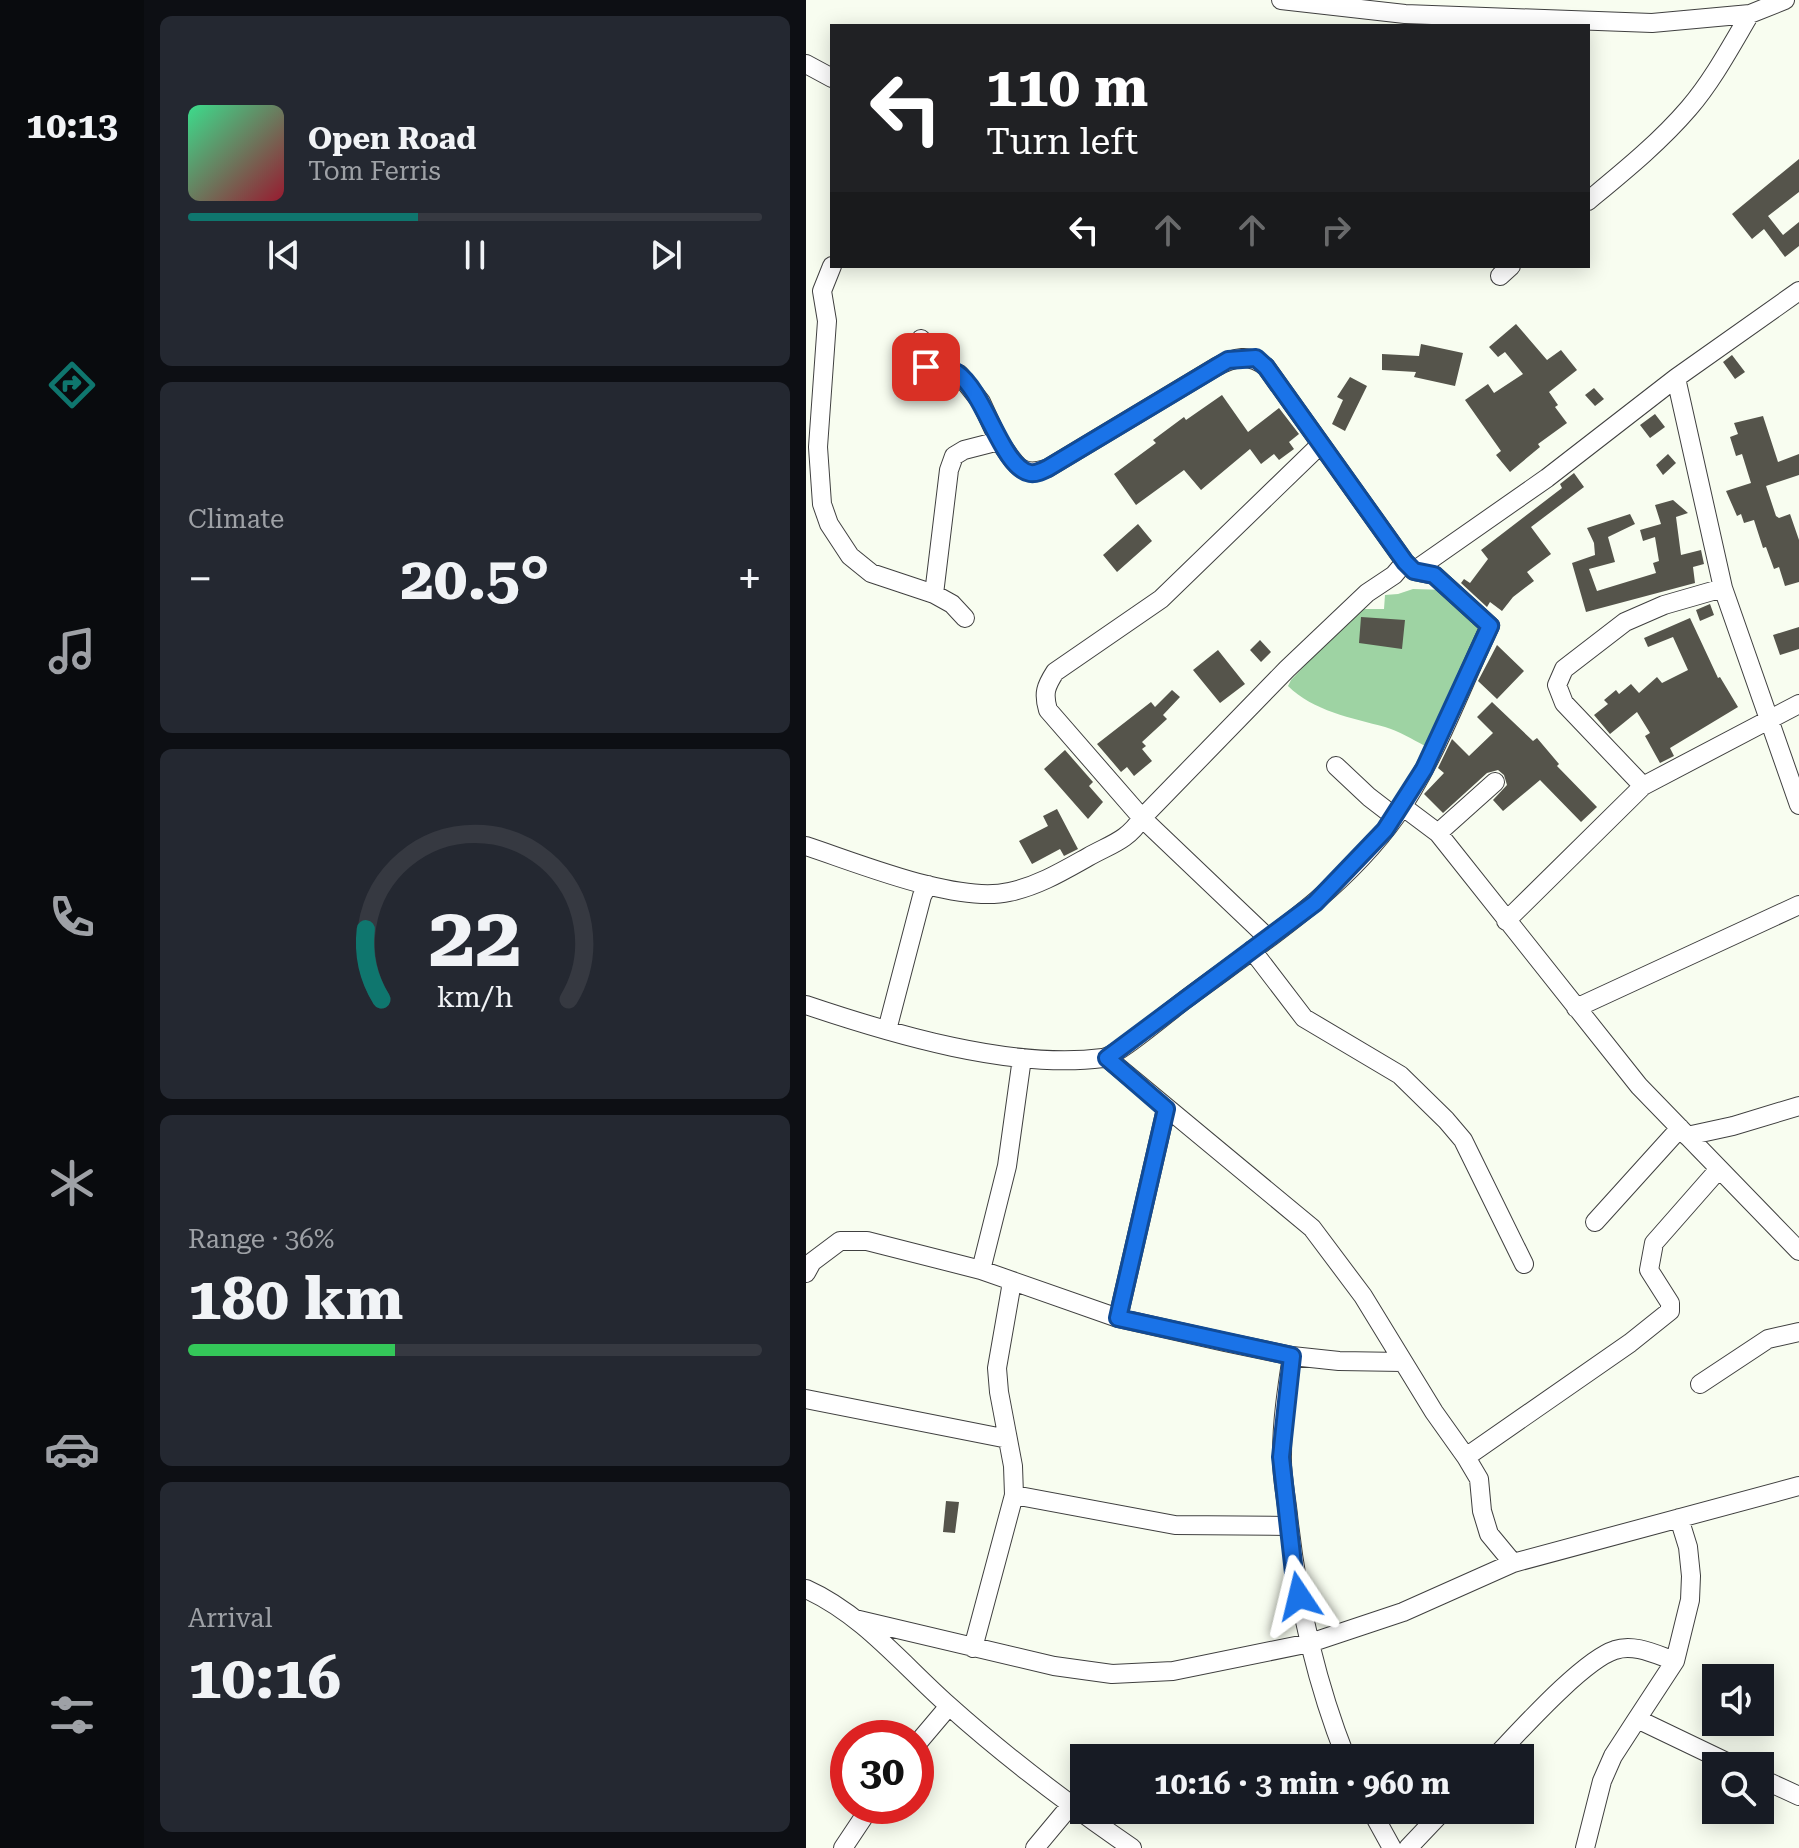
<!DOCTYPE html>
<html lang="en">
<head>
<meta charset="utf-8">
<style>
	:root { --surface:#171b24; --page:#242831; --text:#f1f3f6; --muted:#9ea1a6; --line:#363941; --accent:#0f766e }
	body { margin:0; font-family:"Roboto Serif",serif; background:var(--page); color:var(--text); height:100vh; display:flex; flex-direction:column; font-size:30px; white-space:nowrap }
	* { box-sizing:border-box; margin:0 }
	p { font-size:26px; color:var(--muted) }
	.icon { flex:none; width:44px; height:44px; fill:none; stroke:currentColor; stroke-width:2; stroke-linecap:round; stroke-linejoin:round }
	.map { position:relative; flex:1; overflow:hidden }
	.panel { display:flex; flex-direction:column; gap:16px; padding:16px; background:#0d0f14; width:662px }
	.panel>* { flex:none }
	.guide { position:absolute; left:24px; top:24px; width:760px; height:244px; border-radius:0px; box-shadow:0 4px 20px #0003; background:#202124; color:#fff; overflow:hidden }
	.tools { position:absolute; left:896px; top:1664px; display:grid; gap:16px }
	.tools a { display:grid; place-items:center; width:72px; height:72px; border-radius:0px; background:var(--surface); box-shadow:0 4px 20px #0003; font-size:40px }
	.speed { position:absolute; left:24px; top:1720px; display:flex; gap:16px; font-size:40px; font-weight:700; text-align:center }
	.speed>* { display:grid; place-content:center; width:104px; height:104px; border-radius:50%; background:var(--surface); box-shadow:0 4px 20px #0003; line-height:1 }
	.speed .limit { border:12px solid #d22; background:#fff; color:#111 }
	.pin { position:absolute; display:grid; place-items:center; width:68px; height:68px; color:#fff; margin:-34px; border-radius:16px; box-shadow:0 4px 12px #0006 }
	.me { position:absolute; width:88px; margin:-44px; rotate:350deg; stroke-linejoin:round; filter:drop-shadow(0 0 6px #0008) }
	.turn { display:flex; align-items:center; gap:28px; height:168px; padding:0 24px; font-size:36px }
	.turn .icon { width:104px; height:104px; stroke-width:2.5 }
	.turn b { display:block; font-size:56px; line-height:68px }
	.lanes { display:flex; align-items:center; height:76px; padding:0 24px; background:#0003; justify-content:center; gap:40px; direction:ltr }
	.lanes .off { opacity:.35 }
	.big { font-size:60px; font-weight:700; line-height:1.1 }
	.panel .widget { flex:1; display:flex; flex-direction:column; justify-content:center; gap:12px; min-width:0; padding:0 28px; border-radius:12px; background:var(--page) }
	.panel .dial { align-items:center; gap:0 }
	.dial svg { height:208px; overflow:visible; fill:none; stroke:var(--line); stroke-width:7; stroke-linecap:round; text-anchor:middle }
	.dial text { fill:var(--text); stroke:none }
	.song { display:flex; align-items:center; gap:24px }
	.cover { width:96px; height:96px; border-radius:12px; background:linear-gradient(135deg,hsl(150 70% 55%),hsl(350 70% 35%)) }
	.played { height:8px; border-radius:4px; background:linear-gradient(90deg,var(--accent) 40%,var(--line) 40%) }
	.keys { display:flex; justify-content:space-around; direction:ltr }
	.heat { display:flex; justify-content:space-between; align-items:center; font-size:44px; direction:ltr }
	.charge { height:12px; border-radius:6px; background:linear-gradient(90deg,#34c759 36%,var(--line) 0) }
	.trip { position:absolute; left:264px; top:1744px; width:464px; height:80px; border-radius:0px; background:var(--surface); box-shadow:0 4px 20px #0003; font-weight:700; line-height:80px; text-align:center }
	main { display:flex; flex:1; min-height:0 }
	.menu { display:flex; flex-direction:column; width:144px; justify-content:space-around; align-items:center; background:#090b0e; color:var(--muted) }
	.menu .icon { width:56px; height:56px }
	.menu .on { color:var(--accent) }
	.menu b { font-size:36px; color:var(--text) }
	.map>svg:first-child { display:block }
	.forest { fill:#9ed3a3 }
	.building { fill:#55544b }
	.lines { fill:none; stroke-linecap:round; stroke-linejoin:round }
	.minor-casing { stroke:#404040; stroke-width:20 }
	.minor { stroke:#fff; stroke-width:18 }
	.route-casing { stroke:#114b97; stroke-width:20 }
	.route { stroke:#1a73e8; stroke-width:14 }
</style>
</head>
<body>
<main>
<nav class="menu">
<b>10:13</b>
<svg class="icon on" aria-label="directions" viewBox="0 0 24 24"><path d="M12 3l9 9-9 9-9-9zM9 14v-3h6M13 9l2 2-2 2"/></svg>
<svg class="icon" aria-label="music" viewBox="0 0 24 24"><path d="M9 18V5l10-2v13"/><circle cx="6" cy="18" r="3"/><circle cx="16" cy="16" r="3"/></svg>
<svg class="icon" aria-label="phone" viewBox="0 0 24 24"><path d="M5 4h4l2 5-3 2q2 4 5 5l2-3 5 2v4C11 20 4 13 5 4z"/></svg>
<svg class="icon" aria-label="climate" viewBox="0 0 24 24"><path d="M12 3v18M4 7l16 10M4 17L20 7"/></svg>
<svg class="icon" aria-label="car" viewBox="0 0 24 24"><path d="M5 17H2v-5l4-1 3-4h7l3 4 3 1v5h-3M9 17h6M6 11h13"/><circle cx="7" cy="17" r="2"/><circle cx="17" cy="17" r="2"/></svg>
<svg class="icon" aria-label="filters" viewBox="0 0 24 24"><path d="M4 7h16M4 17h16"/><circle cx="9" cy="7" r="2"/><circle cx="15" cy="17" r="2"/></svg>
</nav>
<section class="panel">
<div class="widget">
<div class="song"><i class="cover"></i><div><b>Open Road</b><p>Tom Ferris</p></div></div>
<div class="played"></div>
<div class="keys"><svg class="icon" aria-label="previous" viewBox="0 0 24 24"><path d="M18 5L8 12l10 7zM5 5v14"/></svg><svg class="icon" aria-label="pause" viewBox="0 0 24 24"><path d="M8 5v14M16 5v14"/></svg><svg class="icon" aria-label="next" viewBox="0 0 24 24"><path d="M6 5l10 7-10 7zM19 5v14"/></svg></div>
</div>
<div class="widget"><p>Climate</p>
<div class="heat"><a>−</a><b class="big">20.5°</b><a>+</a></div>
</div>
<div class="widget dial"><svg viewBox="0 0 100 80">
<path d="M14 69A42 42 0 1 1 86 69"/>
<path d="M14 69A42 42 0 0 1 8 42" stroke="#0f766e"/>
<text x="50" y="56" font-size="32" font-weight="700">22</text>
<text x="50" y="72" font-size="11">km/h</text>
</svg></div>
<div class="widget"><p>Range · 36%</p><b class="big">180 km</b><div class="charge"></div></div>
<div class="widget"><p>Arrival</p><b class="big">10:16</b></div>
</section>
<div class="map">
<svg width="993" height="1848" viewBox="0 0 993 1848">
	<rect width="100%" height="100%" fill="#f8fdf0"/>
	<!-- forest -->
	<path class="forest" d="M607,589L641,590L680,628L633,730L619,746C606,739 593,731 579,727C546,718 507,711 482,686L485,680L547,615L555,609H578L579,595L592,594Z"/>
	<!-- building -->
	<path class="building" d="M993,159V192L962,216L977,235L993,222V246L979,257L958,229L946,239L926,214Z
		M710,324L741,360L755,350L771,370L743,392L752,405L749,407L761,423L732,444L734,447L704,472L690,455L695,451L659,400L682,384L688,393L717,374L699,352L692,357L683,347Z
		M615,344L657,353L649,386L608,377L610,372L576,370V354L613,356Z
		M926,355L939,372L929,379L917,362Z
		M544,377L561,386L539,431L526,424L537,400L531,397Z
		M788,388L798,399L789,406L779,395Z
		M416,395L442,432L473,408L493,434L483,442L488,449L473,460L468,454L455,464L444,449L395,490L378,470L330,505L308,474L350,443L347,440L378,417L380,420Z
		M849,414L859,427L844,438L834,425Z
		M957,416L972,462L993,454V475L960,486L970,516L973,518L984,514L993,540V582L979,586L973,567L968,569L960,547L957,548L948,520L938,523L935,514L931,516L920,491L945,483L936,454L930,456L924,437L932,434L928,423Z
		M862,454L870,463L857,475L850,465Z
		M768,473L778,487L725,527L745,554L721,572L728,581L707,597L696,611L684,602L681,607L655,583L658,579L664,583L682,559L675,550L756,488L754,484Z
		M867,500L882,513L870,517L875,555L895,550L898,564L887,567L889,583L780,612L766,563L789,555L788,543L781,528L824,514L829,524L802,537L809,562L783,569L791,591L850,573L847,563L853,561L849,537L837,541L834,530L855,524L849,505Z
		M332,524L346,541L311,572L297,555Z
		M904,604L908,615L894,621L890,610Z
		M555,617L599,620L596,649L553,643Z
		M884,618L912,678L914,677L932,707L864,748L868,756L854,763L839,736L844,733L831,712L804,734L788,715L802,704L798,700L810,690L813,694L825,684L833,693L851,677L856,683L882,670L867,637L842,647L838,638Z
		M993,627V649L974,655L967,635Z
		M454,640L465,652L455,662L444,650Z
		M691,645L718,671L691,699L672,681Z
		M412,650L439,684L414,703L387,670Z
		M366,690L374,697L357,715L361,719L336,742L340,746L336,749L346,761L328,776L321,767L315,772L291,744L345,702L349,707Z
		M686,702L727,741L731,738L753,764L751,766L791,807L775,822L734,780L697,811L687,800L701,785L698,775L692,770L681,773L637,813L618,794L638,773L632,768L646,739L663,756L687,733L671,717Z
		M259,750L287,782L283,786L297,802L282,819L238,769Z
		M251,809L272,849L258,856L254,849L226,864L213,841L242,826L237,816Z
		M140,1501L153,1502L149,1533L137,1532Z"/>
	<g class="lines">
		<defs>
			<path id="minor" d="M475,0L599,14L846,23L944,14L979,0
				M0,64L26,78
				M782,201C817,172 853,143 883,108C907,80 925,46 944,14
				M26,266L16,291L21,321L12,447L16,504L23,524L44,556L65,573L128,594L146,604L159,618
				M694,276L705,266
				M115,339L114,361L117,366L153,374L175,402L193,441
				M870,378L917,588L993,805
				M128,594L143,470L148,456L158,450L193,441C209,462 213,479 242,468L410,367C428,357 444,353 460,367L599,562L608,571
				M530,766L563,797L589,817
				M837,786L758,703L751,685L758,669L819,622L858,605L917,588
				M596,806L632,833L833,1086L993,1251
				M632,833L689,782
				M0,846C52,863 151,904 203,892C232,886 257,871 282,857C305,844 321,841 336,818L481,669L561,593L588,575L599,562
				M700,921L837,786L993,704
				M462,938L336,818L242,710C237,693 240,686 249,672L355,599L514,445
				M446,950L498,1018L594,1075L640,1120L657,1140L718,1264
				M0,1005C86,1034 206,1070 297,1058C311,1056 365,1010 380,999C454,944 536,892 590,816C630,758 654,689 684,626L628,575L608,571L741,478L870,378L993,291
				M770,1008L993,905
				M81,1030L116,896L122,885
				M301,1058L506,1228L557,1296L628,1412L660,1457L673,1479L676,1511L683,1534L707,1563
				M881,1136L927,1126L993,1106
				M789,1222L874,1128
				M175,1270L201,1166L216,1058
				M0,1273L6,1262L34,1241H61L175,1270L312,1318L419,1342L486,1356L533,1361L597,1362
				M312,1318L360,1109
				M486,1356C481,1388 476,1421 476,1454C475,1474 480,1495 482,1515C491,1598 509,1680 540,1758
				M894,1384L962,1339L993,1332
				M0,1399L202,1439
				M660,1457L824,1343L864,1311V1303L843,1270L848,1243L913,1169
				M208,1495L369,1525L483,1526
				M873,1518L882,1547L885,1576L884,1600L869,1661L831,1719L929,1766
				M0,1589C56,1614 97,1665 142,1705C200,1757 262,1804 326,1848
				M49,1619L248,1666L306,1674L367,1671L504,1643L597,1612L707,1563L993,1486
				M167,1648L208,1495L207,1466L193,1392L191,1368L206,1282
				M110,1745L143,1706
				M688,1758C713,1732 777,1660 809,1650C828,1643 851,1655 869,1661
				M954,1778L993,1796
				M565,1810L586,1848
				M37,1848L65,1806
				M229,1848L264,1806
				M602,1848L638,1810
				M779,1848L796,1781L807,1756L831,1719"/>
		</defs>
		<!-- minor casing -->
		<use href="#minor" class="minor-casing"/>
		<!-- minor -->
		<use href="#minor" class="minor"/>
	</g>
	<g class="lines">
		<defs>
			<path id="route" d="M120,367C130,369 144,368 151,373C179,392 196,468 224,473C230,474 236,471 242,468L422,360L450,358L460,367L599,562L608,571L628,575L684,626L618,769L579,830L509,903L301,1058L360,1109L312,1318L486,1356L475,1457L488,1573L493,1596"/>
		</defs>
		<!-- route casing -->
		<use href="#route" class="route-casing"/>
		<!-- route -->
		<use href="#route" class="route"/>
	</g>
</svg>
<div class="tools">
<a><svg class="icon" aria-label="sound" viewBox="0 0 24 24"><path d="M4 9h4l5-4v14l-5-4H4zM17 9q2 3 0 6"/></svg></a>
<a><svg class="icon" aria-label="search" viewBox="0 0 24 24"><circle cx="10" cy="10" r="6"/><path d="M15 15l6 6"/></svg></a>
</div>
<div class="speed"><div class="limit">30</div></div>
<div class="pin" style="left:120px;top:367px;background:#d93025"><svg class="icon" aria-label="arrive" viewBox="0 0 24 24"><path d="M6 21V4h12l-3 4 3 4H6"/></svg></div>
<svg class="me" style="left:493px;top:1596px" viewBox="-20 -20 40 40"><path d="M0-17L14 15 0 8-14 15z" fill="#1a73e8" stroke="#fff" stroke-width="4"/></svg>
<div class="trip">10:16 · 3 min · 960 m</div>
<div class="guide">
<div class="turn"><svg class="icon" aria-label="left" viewBox="0 0 24 24"><path d="M17 20v-9H6M10 6l-5 5 5 5"/></svg><div><b>110 m</b>Turn left</div></div>
<div class="lanes"><svg class="icon" aria-label="left" viewBox="0 0 24 24"><path d="M17 20v-9H6M10 6l-5 5 5 5"/></svg><svg class="icon off" aria-label="ahead" viewBox="0 0 24 24"><path d="M12 20V5M6 11l6-6 6 6"/></svg><svg class="icon off" aria-label="ahead" viewBox="0 0 24 24"><path d="M12 20V5M6 11l6-6 6 6"/></svg><svg class="icon off" aria-label="right" viewBox="0 0 24 24"><path d="M7 20v-9h11M14 6l5 5-5 5"/></svg></div>
</div>
</div>
</main>
</body>
</html>
